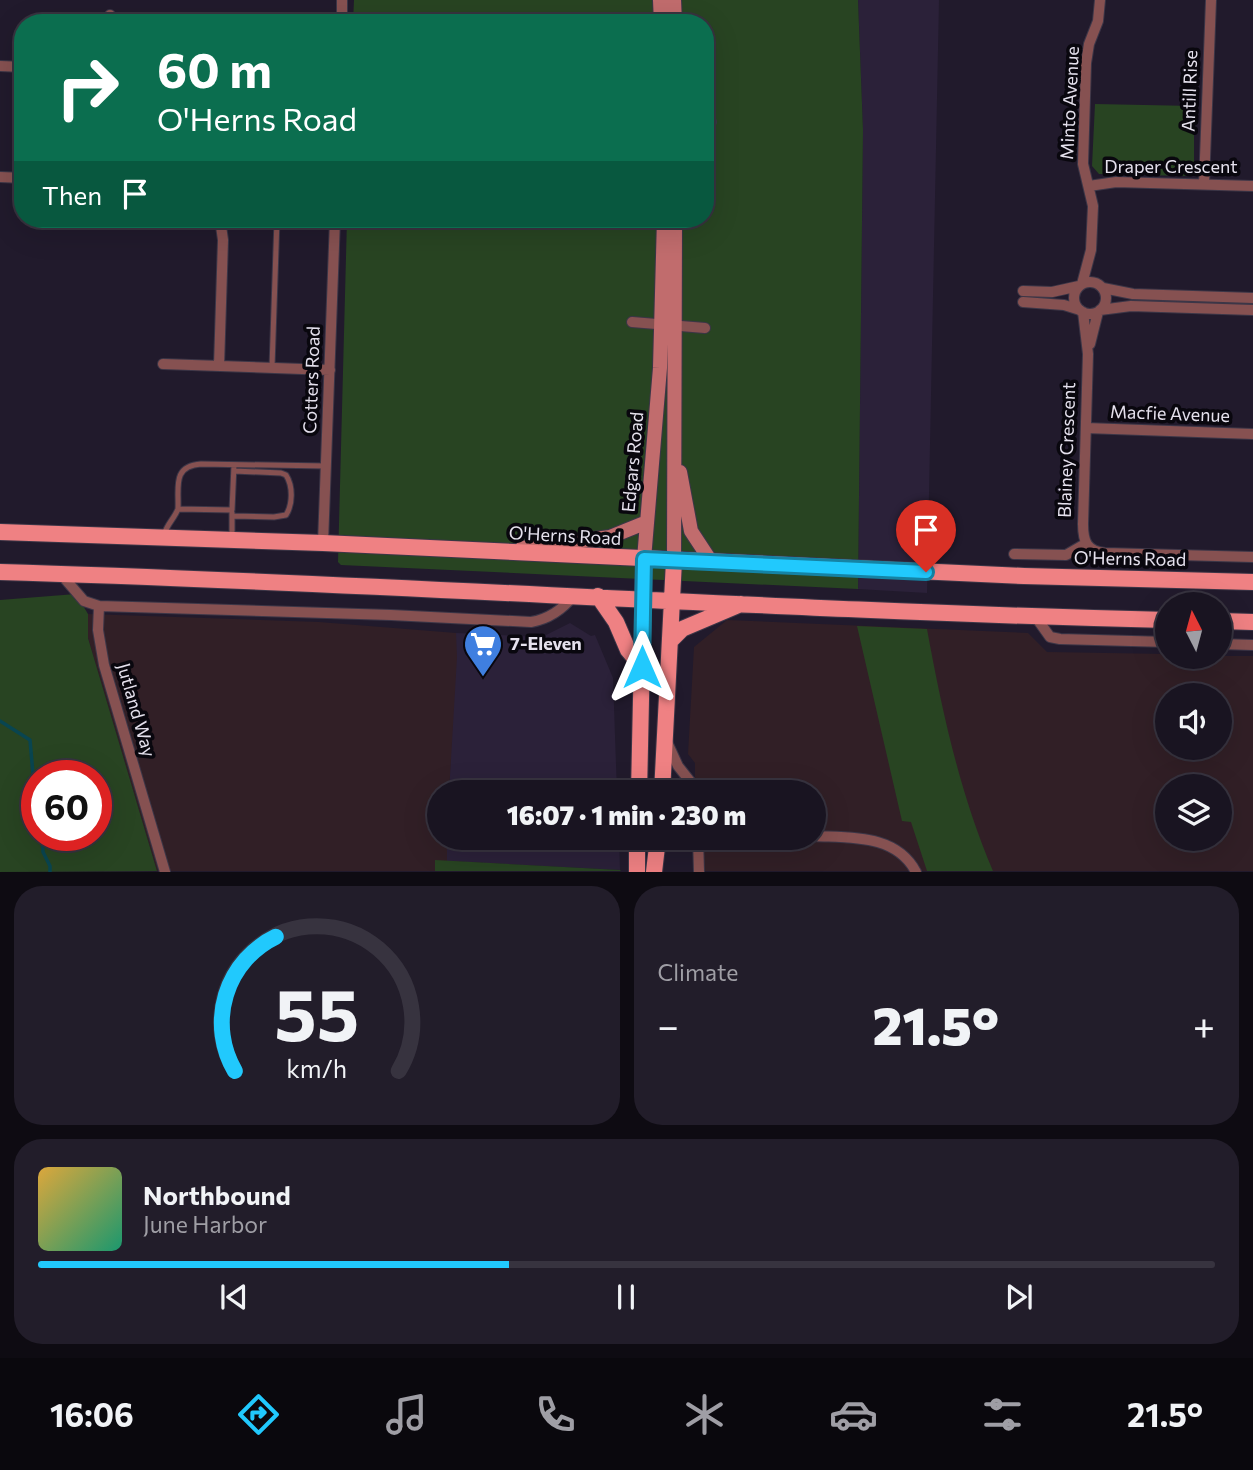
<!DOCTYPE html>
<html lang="en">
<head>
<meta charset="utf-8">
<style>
	:root { --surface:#191421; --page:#221d2a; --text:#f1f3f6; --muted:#9f9ea5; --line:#37333f; --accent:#21c9fd }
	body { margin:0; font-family:Commissioner,sans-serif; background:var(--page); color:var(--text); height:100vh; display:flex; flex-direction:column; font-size:26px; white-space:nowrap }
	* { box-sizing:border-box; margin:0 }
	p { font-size:23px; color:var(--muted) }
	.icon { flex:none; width:38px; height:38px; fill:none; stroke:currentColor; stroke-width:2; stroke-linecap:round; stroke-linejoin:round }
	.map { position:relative; height:872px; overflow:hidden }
	.side { display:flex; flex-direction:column; gap:14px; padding:14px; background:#0e0b12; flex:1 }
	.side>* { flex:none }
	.banner { position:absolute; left:14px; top:14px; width:700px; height:214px; border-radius:28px; box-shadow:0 7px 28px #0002,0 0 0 2px var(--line); background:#0b6e4f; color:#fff; overflow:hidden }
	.needle { width:46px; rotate:354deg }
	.controls { position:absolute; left:1155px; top:592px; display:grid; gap:14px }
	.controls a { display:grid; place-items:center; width:77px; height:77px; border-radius:50%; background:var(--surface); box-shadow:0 7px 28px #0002,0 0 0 2px var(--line); font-size:35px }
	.speed { position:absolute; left:21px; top:760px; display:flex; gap:14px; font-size:35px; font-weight:700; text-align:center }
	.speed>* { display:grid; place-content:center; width:91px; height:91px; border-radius:50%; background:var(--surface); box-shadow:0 7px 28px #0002,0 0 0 2px var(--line); line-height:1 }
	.speed .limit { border:10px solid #d22; background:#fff; color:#111 }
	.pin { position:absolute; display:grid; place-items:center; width:60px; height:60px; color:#fff; margin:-72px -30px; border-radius:50% 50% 50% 0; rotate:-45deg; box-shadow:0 0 7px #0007 }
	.pin .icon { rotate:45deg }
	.me { position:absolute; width:77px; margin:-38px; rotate:0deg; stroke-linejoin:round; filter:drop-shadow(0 0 5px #0008) }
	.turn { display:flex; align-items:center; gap:24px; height:147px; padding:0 28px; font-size:32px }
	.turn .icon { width:91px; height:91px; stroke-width:2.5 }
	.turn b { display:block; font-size:49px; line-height:60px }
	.then { display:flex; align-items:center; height:66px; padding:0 28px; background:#0003; gap:14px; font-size:26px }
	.big { font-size:52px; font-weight:800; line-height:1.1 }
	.side .widget { flex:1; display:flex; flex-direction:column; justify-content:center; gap:10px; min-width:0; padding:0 24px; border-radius:28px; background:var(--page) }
	.side .dial { align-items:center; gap:0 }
	.dial svg { height:182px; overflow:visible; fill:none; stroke:var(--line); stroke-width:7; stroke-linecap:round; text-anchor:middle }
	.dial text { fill:var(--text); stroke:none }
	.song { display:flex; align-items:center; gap:21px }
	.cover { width:84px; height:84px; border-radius:10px; background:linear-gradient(135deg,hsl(40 70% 55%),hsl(160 70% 35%)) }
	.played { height:7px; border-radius:4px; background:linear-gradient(90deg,var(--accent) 40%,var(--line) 40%) }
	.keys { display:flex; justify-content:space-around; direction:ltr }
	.heat { display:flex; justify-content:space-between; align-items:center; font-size:38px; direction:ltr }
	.side .tiles { flex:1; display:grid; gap:14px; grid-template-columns:1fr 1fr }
	.widget:last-child { grid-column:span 2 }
	.trip { position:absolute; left:427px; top:780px; width:399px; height:70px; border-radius:35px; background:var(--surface); box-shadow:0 7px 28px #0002,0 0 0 2px var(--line); font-weight:800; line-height:70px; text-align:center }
	.tab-bar { display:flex; height:112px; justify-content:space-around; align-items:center; background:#0a080d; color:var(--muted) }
	.tab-bar .icon { width:49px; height:49px }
	.tab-bar .active { color:var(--accent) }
	.tab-bar b { font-size:32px; color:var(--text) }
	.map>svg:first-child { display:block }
	.built { fill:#2b2139 }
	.industrial { fill:#311f26; fill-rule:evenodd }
	.green { fill:#284422; fill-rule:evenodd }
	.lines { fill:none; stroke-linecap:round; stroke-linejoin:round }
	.stream { stroke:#094550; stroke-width:3.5 }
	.service-casing { stroke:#3c3647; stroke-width:7 }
	.minor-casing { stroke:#3c3647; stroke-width:12 }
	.secondary-casing { stroke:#3c3647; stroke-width:16 }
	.primary-casing { stroke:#3c3647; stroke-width:18 }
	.service { stroke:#865151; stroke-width:5 }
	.minor { stroke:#865151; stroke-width:10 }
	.secondary { stroke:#c16c6d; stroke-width:14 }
	.primary { stroke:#ef8183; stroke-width:16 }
	.route-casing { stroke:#1583a4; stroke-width:18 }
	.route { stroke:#21c9fd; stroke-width:12 }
	.labels { text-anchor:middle; stroke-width:7; stroke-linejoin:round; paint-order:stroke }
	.street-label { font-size:18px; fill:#e5e1ed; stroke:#09070e }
	.poi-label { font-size:18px; font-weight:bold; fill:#e5e1ed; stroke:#09070e; text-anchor:start }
</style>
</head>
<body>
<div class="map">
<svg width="1253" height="872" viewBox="0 0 1253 872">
	<rect width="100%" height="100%" fill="#211a2c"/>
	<!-- built -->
	<path class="built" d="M858,0H939L927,593L858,589L863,130Z
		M570,623L591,636L595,635L613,678L617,793H449L456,633L542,637Z
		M447,838H619L620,870L447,861Z"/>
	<!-- industrial -->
	<path class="industrial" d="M88,614L319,622L456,633L457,657L449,793H439V838H447V861L621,871H157L88,638Z
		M727,620L1028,633L1047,652L1167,654V656H1253V871H694L695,838H814V793H695V763L688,754L694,647ZM1167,695H1220V747H1167ZM1167,786H1220V838H1167Z"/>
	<!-- green -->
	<path class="green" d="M354,0H858L863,130L858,589L341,565L338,562L347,219H705V23H353Z
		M1095,104L1194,106V168L1188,176L1099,174L1092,166Z
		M76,594L88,614V638L157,871L0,872V600ZM37,775H96V835H37Z
		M857,626L927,629C942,711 960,794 993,871H927L911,822L902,821Z
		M435,860L620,870L621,871H435Z"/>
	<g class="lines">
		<!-- stream -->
		<path class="stream" d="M0,721L30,740L33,774L23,792L33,820L37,822
			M42,835L43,852L50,866V872"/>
		<defs>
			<path id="service" d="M282,23V18
				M272,367L277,219
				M234,465L232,510L178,509C179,487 172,466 201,464L326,466
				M232,516L274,517L286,515C293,504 293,486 286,475L281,473L234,471
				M164,535C167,524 174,519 178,509
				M232,538V513"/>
			<path id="minor" d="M110,23V15
				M230,23V19
				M342,23V0
				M0,66L23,67
				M705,122H711
				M0,177L23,178
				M1204,184L1211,0
				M1089,186L1116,182L1253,186
				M1074 298a16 16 0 1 1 32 0a16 16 0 1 1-32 0Z
				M1082,284L1091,250L1093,206L1083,164L1086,63L1089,44L1098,21L1100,0
				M1103,288L1133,294L1253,298
				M1023,291L1052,292L1079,286
				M1023,302L1064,305L1080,310
				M1100,310L1131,306L1253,310
				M1083,312L1088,354L1083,524C1083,542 1087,551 1105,553L1253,557
				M632,322L705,328
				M1090,344L1098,312
				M163,364L330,370
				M219,366L223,240L220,219
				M1086,428L1253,434
				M323,543L335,219
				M1014,554L1066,555L1085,544
				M60,573L84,601L99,606L98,630L104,665L165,872
				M99,606L391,615L531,622C549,619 563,609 574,595
				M1035,616L1050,637L1060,639L1167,642
				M1220,644L1253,645
				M667,742L678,766L693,785L695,793
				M814,836C851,838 896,834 916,872
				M698,838L699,872"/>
			<path id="secondary" d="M660,0L661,23
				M674,0L675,23
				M680,472L691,531L712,563
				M522,548L610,537L647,522
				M644,559L660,368L664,219
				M674,561L675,219"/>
			<path id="primary" d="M0,532L323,543L1024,576L1253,582
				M0,572C389,583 778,611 1167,620
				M598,596L616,622L628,650L642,667
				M1220,621L1253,622
				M670,641L682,629L741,604
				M639,793L644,559
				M662,793L674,561
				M637,872V838
				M654,872L658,838"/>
		</defs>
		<!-- service casing -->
		<use href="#service" class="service-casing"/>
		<!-- minor casing -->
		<use href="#minor" class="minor-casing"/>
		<!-- secondary casing -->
		<use href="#secondary" class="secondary-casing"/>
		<!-- primary casing -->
		<use href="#primary" class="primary-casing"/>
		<!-- service -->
		<use href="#service" class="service"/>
		<!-- minor -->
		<use href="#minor" class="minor"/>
		<!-- secondary -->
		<use href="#secondary" class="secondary"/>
		<!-- primary -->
		<use href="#primary" class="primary"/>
	</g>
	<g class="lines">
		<defs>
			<path id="route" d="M642,667L644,559L926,572"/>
		</defs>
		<!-- route casing -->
		<use href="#route" class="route-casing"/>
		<!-- route -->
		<use href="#route" class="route"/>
	</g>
	<!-- icons -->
	<defs>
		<symbol id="supermarket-pin" viewBox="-11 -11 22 30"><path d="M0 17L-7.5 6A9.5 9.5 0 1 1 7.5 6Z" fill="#3f7fe0" stroke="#09070e"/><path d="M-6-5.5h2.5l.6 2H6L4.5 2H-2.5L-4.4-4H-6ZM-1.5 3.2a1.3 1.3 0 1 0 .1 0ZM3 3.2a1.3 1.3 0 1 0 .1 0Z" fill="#fff"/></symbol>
	</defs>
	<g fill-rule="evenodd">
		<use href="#supermarket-pin" x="461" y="622" width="44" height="60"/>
	</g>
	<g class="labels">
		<!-- street labels -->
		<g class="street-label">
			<text transform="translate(1190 91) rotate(-88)" y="6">Antill Rise</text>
			<text transform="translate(1070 103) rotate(-87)" y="6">Minto Avenue</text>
			<text x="1171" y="173">Draper Crescent</text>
			<text transform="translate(312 380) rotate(-88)" y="6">Cotters Road</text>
			<text transform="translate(1170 414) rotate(2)" y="6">Macfie Avenue</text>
			<text transform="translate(1067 450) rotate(-88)" y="6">Blainey Crescent</text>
			<text transform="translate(633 462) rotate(-85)" y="6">Edgars Road</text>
			<text transform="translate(565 536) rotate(3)" y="6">O'Herns Road</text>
			<text transform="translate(1130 559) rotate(1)" y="6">O'Herns Road</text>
			<text transform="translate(136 710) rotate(74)" y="6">Jutland Way</text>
		</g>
		<!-- poi labels -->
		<g class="poi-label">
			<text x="510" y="650">7-Eleven</text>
		</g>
	</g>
</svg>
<div class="controls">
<a><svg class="needle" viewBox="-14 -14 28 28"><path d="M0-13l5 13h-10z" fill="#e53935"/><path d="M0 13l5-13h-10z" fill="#9f9ea5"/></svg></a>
<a><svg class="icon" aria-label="sound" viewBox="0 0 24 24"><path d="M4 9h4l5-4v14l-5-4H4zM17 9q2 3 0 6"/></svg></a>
<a><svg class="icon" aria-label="layers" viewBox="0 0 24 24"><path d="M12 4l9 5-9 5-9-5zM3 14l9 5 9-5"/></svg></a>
</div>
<div class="speed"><div class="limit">60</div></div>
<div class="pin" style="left:926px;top:572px;background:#d93025"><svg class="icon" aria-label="arrive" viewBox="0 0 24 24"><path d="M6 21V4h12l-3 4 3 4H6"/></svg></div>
<svg class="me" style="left:642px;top:667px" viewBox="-20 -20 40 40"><path d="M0-17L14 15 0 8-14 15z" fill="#21c9fd" stroke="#fff" stroke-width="4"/></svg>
<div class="trip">16:07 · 1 min · 230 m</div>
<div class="banner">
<div class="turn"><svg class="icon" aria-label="right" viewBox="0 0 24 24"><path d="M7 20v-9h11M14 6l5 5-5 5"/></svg><div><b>60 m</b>O'Herns Road</div></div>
<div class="then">Then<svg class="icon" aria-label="arrive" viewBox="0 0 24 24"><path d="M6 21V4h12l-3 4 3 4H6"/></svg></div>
</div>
</div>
<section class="side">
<div class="tiles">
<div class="widget dial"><svg viewBox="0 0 100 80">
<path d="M14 69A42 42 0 1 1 86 69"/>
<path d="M14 69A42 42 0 0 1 32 10" stroke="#21c9fd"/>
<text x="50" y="56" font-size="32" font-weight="700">55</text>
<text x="50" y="72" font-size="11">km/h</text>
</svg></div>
<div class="widget"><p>Climate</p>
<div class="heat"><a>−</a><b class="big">21.5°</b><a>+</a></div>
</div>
<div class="widget">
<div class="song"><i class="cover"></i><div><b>Northbound</b><p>June Harbor</p></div></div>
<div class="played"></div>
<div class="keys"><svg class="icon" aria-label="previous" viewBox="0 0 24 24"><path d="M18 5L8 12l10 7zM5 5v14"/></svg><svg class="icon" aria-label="pause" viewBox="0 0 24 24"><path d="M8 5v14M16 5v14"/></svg><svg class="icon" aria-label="next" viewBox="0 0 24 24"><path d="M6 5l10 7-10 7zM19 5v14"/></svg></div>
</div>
</div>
</section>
<nav class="tab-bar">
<b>16:06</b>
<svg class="icon active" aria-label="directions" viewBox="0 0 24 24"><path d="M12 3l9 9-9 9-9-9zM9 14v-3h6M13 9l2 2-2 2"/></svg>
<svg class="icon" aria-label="music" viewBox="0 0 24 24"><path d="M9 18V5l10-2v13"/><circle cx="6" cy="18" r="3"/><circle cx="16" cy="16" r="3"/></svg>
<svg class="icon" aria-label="phone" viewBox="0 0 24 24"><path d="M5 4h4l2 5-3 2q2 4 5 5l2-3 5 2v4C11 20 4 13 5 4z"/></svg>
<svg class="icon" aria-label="climate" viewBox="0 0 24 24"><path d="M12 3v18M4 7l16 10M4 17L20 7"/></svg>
<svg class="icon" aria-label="car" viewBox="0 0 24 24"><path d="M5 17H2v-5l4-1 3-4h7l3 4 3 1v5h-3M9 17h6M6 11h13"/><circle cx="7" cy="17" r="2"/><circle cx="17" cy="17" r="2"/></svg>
<svg class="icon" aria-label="filters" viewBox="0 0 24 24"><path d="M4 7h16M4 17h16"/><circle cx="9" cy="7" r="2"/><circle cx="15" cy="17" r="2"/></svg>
<b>21.5°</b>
</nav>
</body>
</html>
